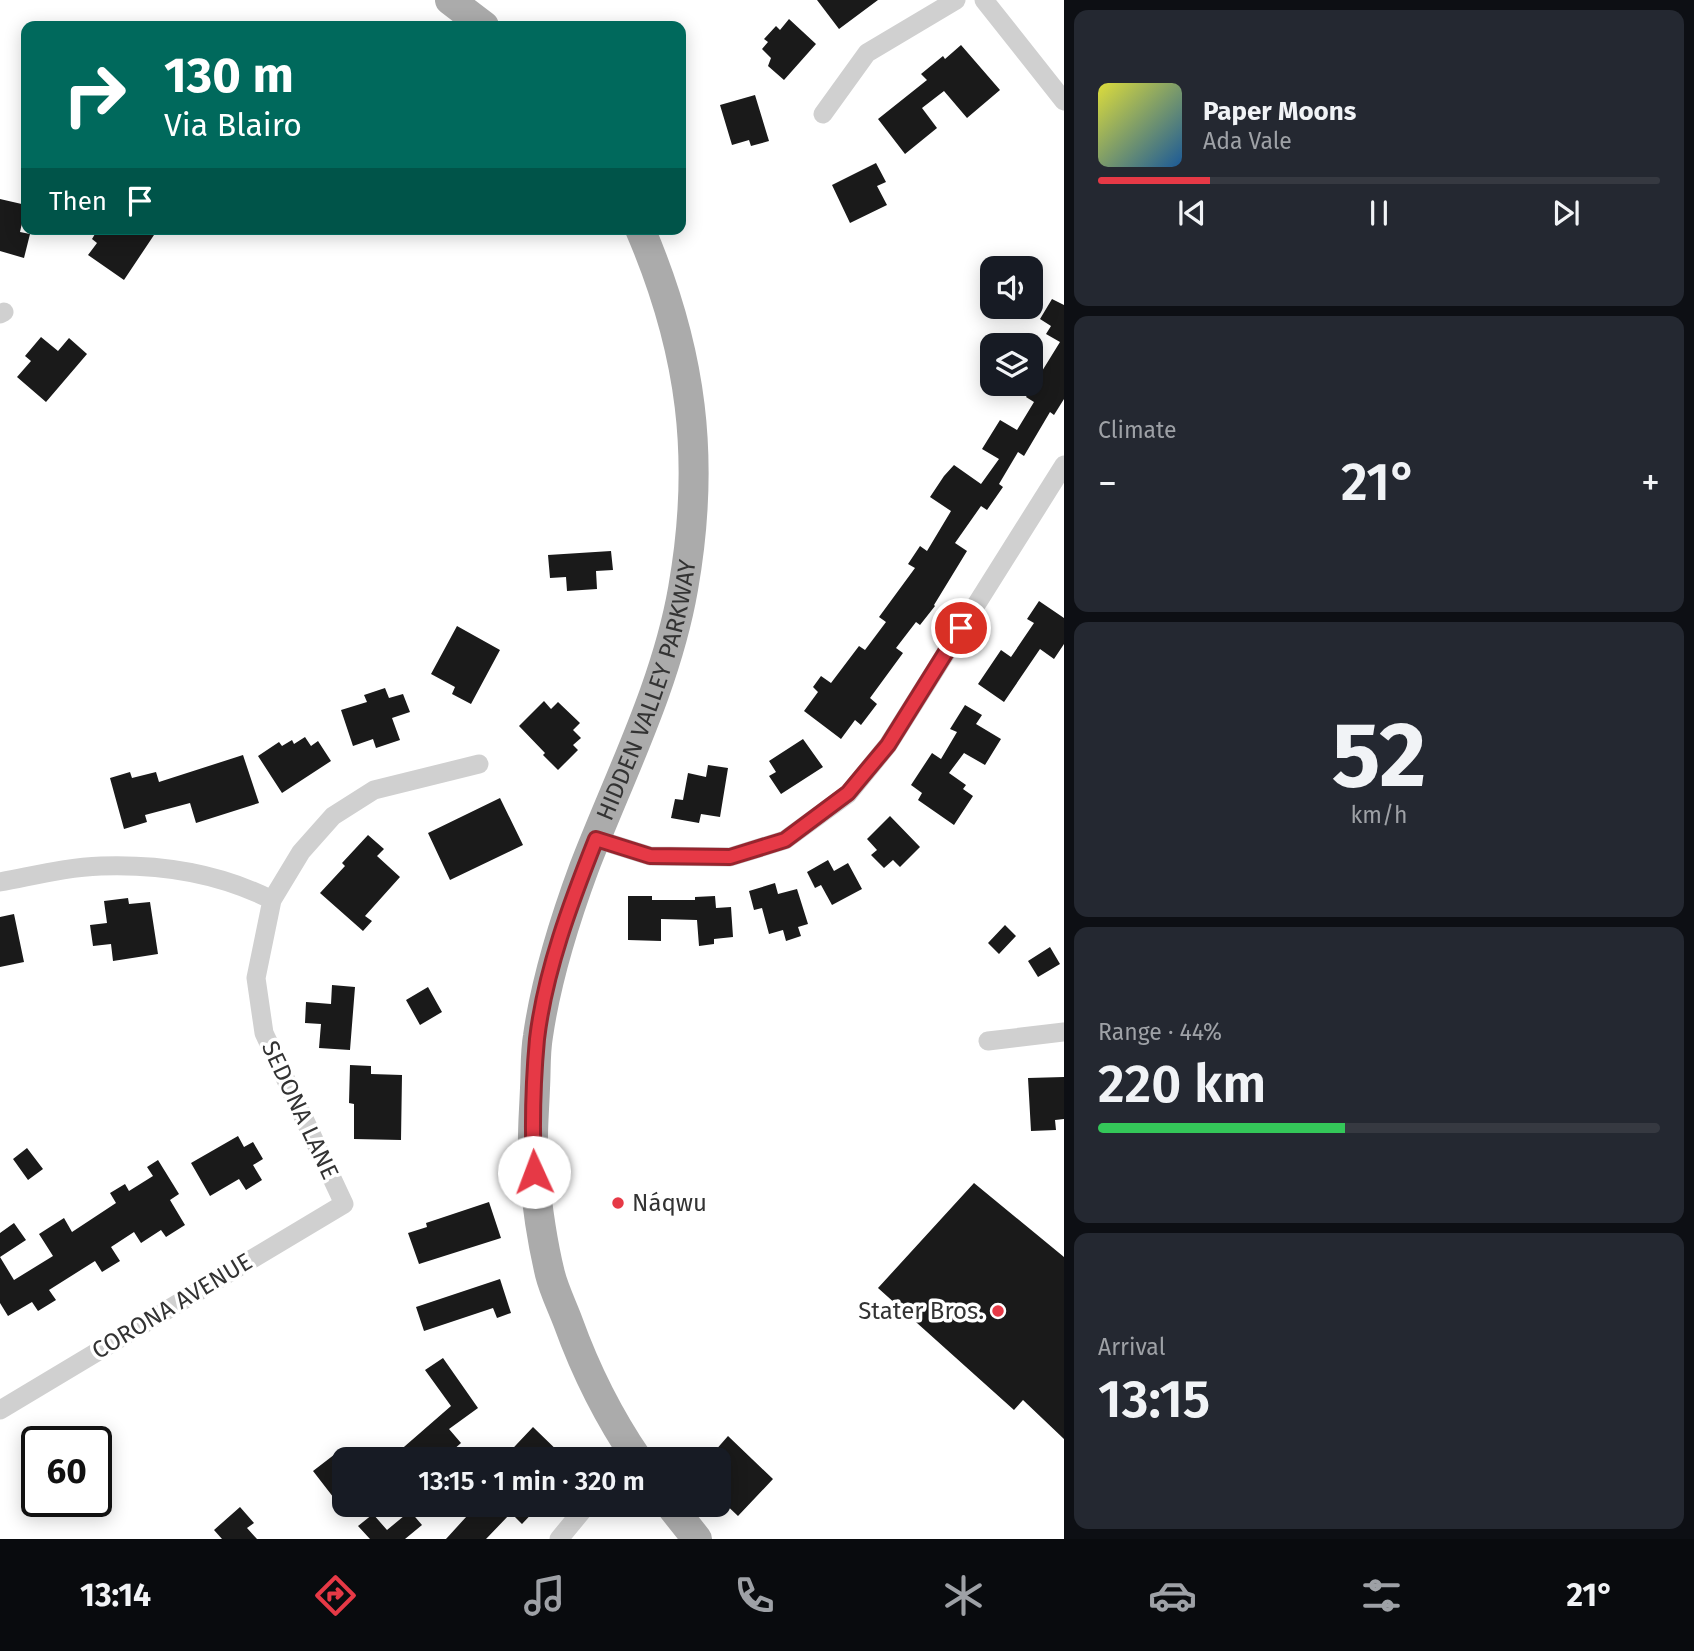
<!DOCTYPE html>
<html lang="en">
<head>
<meta charset="utf-8">
<style>
	:root { --surface:#171b24; --page:#242831; --text:#f1f3f6; --muted:#9ea1a6; --line:#363941; --accent:#e63946 }
	body { margin:0; font-family:"Fira Sans",sans-serif; background:var(--page); color:var(--text); height:100vh; display:flex; flex-direction:column; font-size:26px; white-space:nowrap }
	* { box-sizing:border-box; margin:0 }
	p { font-size:23px; color:var(--muted) }
	.icon { flex:none; width:38px; height:38px; fill:none; stroke:currentColor; stroke-width:2; stroke-linecap:round; stroke-linejoin:round }
	.map { position:relative; flex:1; overflow:hidden }
	.details { display:flex; flex-direction:column; gap:10px; padding:10px; background:#0d0f14; width:630px }
	.details>* { flex:none }
	.top-card { position:absolute; left:21px; top:21px; width:665px; height:214px; border-radius:14px; box-shadow:0 4px 18px #0003; background:#00695c; color:#fff; overflow:hidden }
	.controls { position:absolute; left:980px; top:256px; display:grid; gap:14px }
	.controls a { display:grid; place-items:center; width:63px; height:63px; border-radius:14px; background:var(--surface); box-shadow:0 4px 18px #0003; font-size:35px }
	.speed { position:absolute; left:21px; top:1426px; display:flex; gap:14px; font-size:35px; font-weight:700; text-align:center }
	.speed>* { display:grid; place-content:center; width:91px; height:91px; border-radius:50%; background:var(--surface); box-shadow:0 4px 18px #0003; line-height:1 }
	.speed .limit { border:4px solid #111; border-radius:10px; background:#fff; color:#111 }
	.pin { position:absolute; display:grid; place-items:center; width:60px; height:60px; color:#fff; margin:-30px; border:4px solid #fff; border-radius:50%; box-shadow:0 2px 7px #0007 }
	.me { position:absolute; width:77px; margin:-38px; rotate:358deg; stroke-linejoin:round; filter:drop-shadow(0 0 5px #0008) }
	.turn { display:flex; align-items:center; gap:24px; height:147px; padding:0 28px; font-size:32px }
	.turn .icon { width:91px; height:91px; stroke-width:2.5 }
	.turn b { display:block; font-size:49px; line-height:60px }
	.then { display:flex; align-items:center; height:66px; padding:0 28px; background:#0003; gap:14px; font-size:26px }
	.big { font-size:52px; font-weight:600; line-height:1.1 }
	.details .card { flex:1; display:flex; flex-direction:column; justify-content:center; gap:10px; min-width:0; padding:0 24px; border-radius:14px; background:var(--page) }
	.details .dial { align-items:center; gap:0 }
	.dial b { font-size:91px; line-height:1 }
	.song { display:flex; align-items:center; gap:21px }
	.cover { width:84px; height:84px; border-radius:10px; background:linear-gradient(135deg,hsl(60 70% 55%),hsl(210 70% 35%)) }
	.played { height:7px; border-radius:4px; background:linear-gradient(90deg,var(--accent) 20%,var(--line) 20%) }
	.keys { display:flex; justify-content:space-around; direction:ltr }
	.heat { display:flex; justify-content:space-between; align-items:center; font-size:38px; direction:ltr }
	.charge { height:10px; border-radius:5px; background:linear-gradient(90deg,#34c759 44%,var(--line) 0) }
	.trip { position:absolute; left:332px; top:1447px; width:399px; height:70px; border-radius:14px; background:var(--surface); box-shadow:0 4px 18px #0003; font-weight:600; line-height:70px; text-align:center }
	.tabs { display:flex; height:112px; justify-content:space-around; align-items:center; background:#090b0e; color:var(--muted) }
	.tabs .icon { width:49px; height:49px }
	.tabs .selected { color:var(--accent) }
	.tabs b { font-size:32px; color:var(--text) }
	main { display:flex; flex:1; min-height:0 }
	.map>svg:first-child { display:block }
	.building { fill:#1a1a1a }
	.lines { fill:none; stroke-linecap:round; stroke-linejoin:round }
	.street { stroke:#d0d0d0; stroke-width:19 }
	.primary { stroke:#ababab; stroke-width:30 }
	.route-casing { stroke:#96252e; stroke-width:18 }
	.route { stroke:#e63946; stroke-width:12 }
	.poi-dot { fill:#e63946; stroke:#fff; stroke-width:2.5 }
	.labels { text-anchor:middle; stroke-width:7; stroke-linejoin:round; paint-order:stroke }
	.street-label { font-size:24px; fill:#333; stroke:#fff }
	.poi-label { font-size:24px; fill:#333; stroke:#fff; text-anchor:start }
</style>
</head>
<body>
<main>
<div class="map">
<svg width="1064" height="1539" viewBox="0 0 1064 1539">
	<rect width="100%" height="100%" fill="#fff"/>
	<!-- building -->
	<path class="building" d="M817,0H878L839,29Z
		M789,19L816,44L784,80L768,66L771,58L762,49L768,42L764,39L776,26L780,30Z
		M961,45L1000,90L967,118L944,91L922,108L937,128L905,154L878,119L927,80L921,74L943,56L945,59Z
		M755,95L769,141L751,146L749,140L732,145L720,105Z
		M876,163L886,182L877,186L887,205L850,223L832,185Z
		M0,199L26,205L20,232L30,234L24,258L0,251Z
		M98,229H158L124,280L88,255L97,243L92,239Z
		M1052,299L1064,305V399L1054,415L1050,412L1024,456L1018,452L999,484L1003,487L987,510L981,506L955,543L967,551L934,605L935,606L920,625L916,622L896,648L903,653L870,698L877,704L861,725L855,720L841,739L804,711L818,692L813,687L821,676L831,683L859,646L865,650L886,622L879,617L915,568L908,564L920,546L927,551L951,511L930,497L944,476L954,465L981,484L999,459L982,449L1000,420L1017,430L1034,402L1026,397L1060,342L1046,334L1051,326L1040,319Z
		M41,337L58,351L69,338L87,354L46,402L17,377L31,361L25,356Z
		M611,551L613,570L596,571L597,589L567,591L566,577L550,578L548,555Z
		M1039,601L1064,618V644L1054,659L1040,649L1004,702L978,684L1001,650L1011,657L1034,623L1027,619Z
		M457,626L500,650L471,704L452,694L455,687L431,674Z
		M385,688L389,698L403,694L410,712L392,718L400,740L376,748L373,739L353,746L341,710L367,702L364,695Z
		M544,701L551,709L558,702L580,723L573,730L581,738L573,745L578,750L558,770L543,755L545,753L519,726Z
		M965,705L982,715L976,724L1001,739L985,765L964,753L949,773L966,785L963,789L973,796L954,825L918,800L922,793L911,785L932,753L941,759L957,732L950,729Z
		M305,737L311,746L318,741L331,761L282,793L258,756L279,742L282,746L292,740L294,744Z
		M803,739L823,767L781,794L769,776L776,772L769,761Z
		M243,755L259,803L196,823L190,803L145,815L147,822L124,829L110,778L130,772L132,778L156,772L159,782Z
		M708,765L728,768L720,817L701,814L699,823L671,818L675,799L683,800L688,773L706,777Z
		M500,798L523,845L450,880L428,833Z
		M890,816L920,847L900,867L893,860L884,868L871,855L877,850L867,839Z
		M368,835L384,849L377,856L400,877L365,916L372,921L363,931L320,893L345,866L342,863Z
		M828,860L834,871L848,863L862,889L832,905L821,885L815,888L807,872Z
		M775,883L778,894L797,889L808,924L798,927L801,936L786,941L783,930L769,934L762,908L754,910L749,891Z
		M628,896H652V900H695V897L715,896L716,908L731,907L733,937L714,939V944L699,946L697,920L661,919V941L628,940Z
		M128,898L129,904L150,902L158,954L113,961L111,944L93,946L90,925L107,923L104,901Z
		M14,914L24,962L0,967V917Z
		M1005,925L1016,936L999,954L988,943Z
		M1050,947L1060,964L1038,977L1028,961Z
		M332,985L355,987L350,1050L319,1048L321,1024L305,1023L306,1002L331,1004Z
		M428,987L442,1012L420,1025L406,1000Z
		M350,1065L371,1066V1074L402,1075L401,1140L354,1139V1104L349,1103Z
		M1064,1077V1119L1055,1120L1056,1130L1031,1131L1028,1078Z
		M238,1136L244,1147L253,1142L263,1159L253,1165L262,1180L246,1190L239,1179L210,1196L191,1163Z
		M27,1148L43,1169L28,1180L13,1159Z
		M158,1160L179,1194L170,1200L185,1225L166,1237L161,1230L141,1243L134,1232L111,1247L120,1261L102,1272L95,1261L49,1290L56,1300L38,1311L32,1302L8,1316L0,1303V1257L14,1280L53,1256L39,1234L64,1218L72,1232L116,1203L110,1193L125,1184L129,1191L153,1176L147,1167Z
		M974,1183L1064,1257V1439L1023,1400L1014,1410L878,1288Z
		M489,1202L501,1238L419,1264L408,1233L427,1227L426,1223Z
		M14,1223L26,1240L0,1257V1233Z
		M500,1279L511,1313L497,1318L493,1308L424,1331L416,1307Z
		M443,1358L478,1408L449,1429L461,1443L442,1460H389L451,1406L425,1370Z
		M533,1427L567,1460H502Z
		M728,1436L773,1479L738,1516L719,1498V1460H707Z
		M339,1451L345,1458V1496L337,1502L313,1471Z
		M477,1505H540L522,1524L511,1513L486,1539H446Z
		M240,1507L254,1523L247,1528L257,1539H222L214,1530Z
		M410,1511L422,1525L405,1539H370L358,1526L373,1514L387,1530Z"/>
	<g class="lines">
		<!-- street -->
		<path class="street" d="M984,0L1064,101
			M823,114L867,53L956,0
			M0,314L4,312
			M596,839L650,856L730,857L785,840L848,794L888,745L1064,465
			M0,882C33,876 67,867 101,866C159,864 219,873 272,900
			M988,1041L1064,1032
			M0,1410L344,1204L264,1033L256,978L272,900L301,852L333,816L374,790L479,764
			M615,1460L626,1442
			M559,1539L587,1505"/>
		<!-- primary -->
		<g class="primary">
			<path d="M450,0L484,26"/>
			<path id="s1" d="M638,1460C608,1416 586,1372 568,1322C562,1306 554,1290 550,1274C542,1241 537,1205 534,1172C531,1144 534,1116 535,1088C536,1071 535,1053 538,1036C546,980 564,922 584,868C619,777 666,686 683,589C706,459 692,350 640,229"/>
			<path d="M670,1505L697,1539"/>
		</g>
	</g>
	<g class="lines">
		<defs>
			<path id="route" d="M534,1172C532,1128 533,1082 537,1039C545,971 571,902 596,839L650,856L730,857L785,840L848,793L888,745L961,628"/>
		</defs>
		<!-- route casing -->
		<use href="#route" class="route-casing"/>
		<!-- route -->
		<use href="#route" class="route"/>
	</g>
	<!-- markers -->
	<g class="poi-dot">
		<circle cx="618" cy="1203" r="7"/>
		<circle cx="998" cy="1311" r="7"/>
	</g>
	<g class="labels">
		<!-- street labels -->
		<g class="street-label">
			<text dy="8" stroke="none"><textPath href="#s1" startOffset="810">HIDDEN VALLEY PARKWAY</textPath></text>
			<text transform="translate(300 1110) rotate(65)" y="8">SEDONA LANE</text>
			<text transform="translate(172 1306) rotate(-31)" y="8">CORONA AVENUE</text>
		</g>
		<!-- poi labels -->
		<g class="poi-label">
			<text x="632" y="1211">Náqwu</text>
			<text x="984" y="1319" text-anchor="end">Stater Bros.</text>
		</g>
	</g>
</svg>
<div class="controls">
<a><svg class="icon" aria-label="sound" viewBox="0 0 24 24"><path d="M4 9h4l5-4v14l-5-4H4zM17 9q2 3 0 6"/></svg></a>
<a><svg class="icon" aria-label="layers" viewBox="0 0 24 24"><path d="M12 4l9 5-9 5-9-5zM3 14l9 5 9-5"/></svg></a>
</div>
<div class="speed"><div class="limit">60</div></div>
<div class="pin" style="left:961px;top:628px;background:#d93025"><svg class="icon" aria-label="arrive" viewBox="0 0 24 24"><path d="M6 21V4h12l-3 4 3 4H6"/></svg></div>
<svg class="me" style="left:534px;top:1172px" viewBox="-20 -20 40 40"><circle r="19" fill="#fff"/><path d="M0-13L10 11 0 6-10 11z" fill="#e63946"/></svg>
<div class="trip">13:15 · 1 min · 320 m</div>
<div class="top-card">
<div class="turn"><svg class="icon" aria-label="right" viewBox="0 0 24 24"><path d="M7 20v-9h11M14 6l5 5-5 5"/></svg><div><b>130 m</b>Via Blairo</div></div>
<div class="then">Then<svg class="icon" aria-label="arrive" viewBox="0 0 24 24"><path d="M6 21V4h12l-3 4 3 4H6"/></svg></div>
</div>
</div>
<section class="details">
<div class="card">
<div class="song"><i class="cover"></i><div><b>Paper Moons</b><p>Ada Vale</p></div></div>
<div class="played"></div>
<div class="keys"><svg class="icon" aria-label="previous" viewBox="0 0 24 24"><path d="M18 5L8 12l10 7zM5 5v14"/></svg><svg class="icon" aria-label="pause" viewBox="0 0 24 24"><path d="M8 5v14M16 5v14"/></svg><svg class="icon" aria-label="next" viewBox="0 0 24 24"><path d="M6 5l10 7-10 7zM19 5v14"/></svg></div>
</div>
<div class="card"><p>Climate</p>
<div class="heat"><a>−</a><b class="big">21°</b><a>+</a></div>
</div>
<div class="card dial"><b>52</b><p>km/h</p></div>
<div class="card"><p>Range · 44%</p><b class="big">220 km</b><div class="charge"></div></div>
<div class="card"><p>Arrival</p><b class="big">13:15</b></div>
</section>
</main>
<nav class="tabs">
<b>13:14</b>
<svg class="icon selected" aria-label="directions" viewBox="0 0 24 24"><path d="M12 3l9 9-9 9-9-9zM9 14v-3h6M13 9l2 2-2 2"/></svg>
<svg class="icon" aria-label="music" viewBox="0 0 24 24"><path d="M9 18V5l10-2v13"/><circle cx="6" cy="18" r="3"/><circle cx="16" cy="16" r="3"/></svg>
<svg class="icon" aria-label="phone" viewBox="0 0 24 24"><path d="M5 4h4l2 5-3 2q2 4 5 5l2-3 5 2v4C11 20 4 13 5 4z"/></svg>
<svg class="icon" aria-label="climate" viewBox="0 0 24 24"><path d="M12 3v18M4 7l16 10M4 17L20 7"/></svg>
<svg class="icon" aria-label="car" viewBox="0 0 24 24"><path d="M5 17H2v-5l4-1 3-4h7l3 4 3 1v5h-3M9 17h6M6 11h13"/><circle cx="7" cy="17" r="2"/><circle cx="17" cy="17" r="2"/></svg>
<svg class="icon" aria-label="filters" viewBox="0 0 24 24"><path d="M4 7h16M4 17h16"/><circle cx="9" cy="7" r="2"/><circle cx="15" cy="17" r="2"/></svg>
<b>21°</b>
</nav>
</body>
</html>
